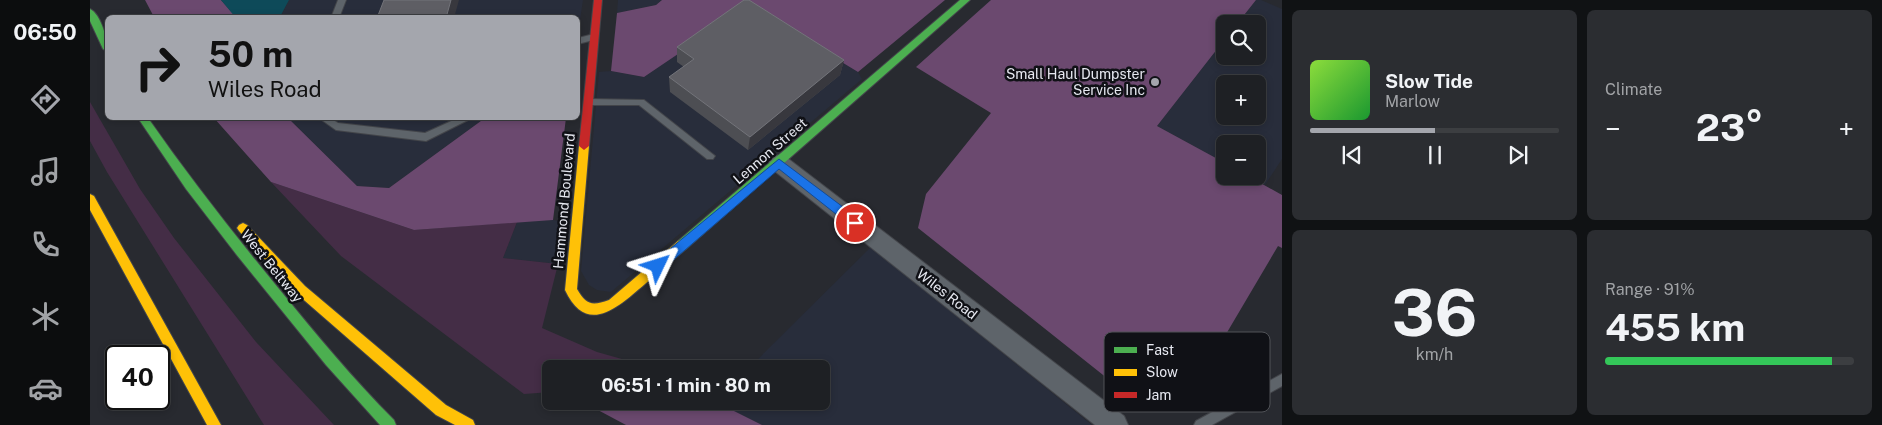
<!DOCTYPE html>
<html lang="en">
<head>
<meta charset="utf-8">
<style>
	:root { --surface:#1e2024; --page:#2b2d31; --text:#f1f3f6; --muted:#a1a3a6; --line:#3c3e41; --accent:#a4a6ad }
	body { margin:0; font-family:"Public Sans",sans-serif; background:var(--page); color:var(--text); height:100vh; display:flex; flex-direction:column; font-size:19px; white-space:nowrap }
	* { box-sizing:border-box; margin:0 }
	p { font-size:16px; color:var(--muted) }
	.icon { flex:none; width:28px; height:28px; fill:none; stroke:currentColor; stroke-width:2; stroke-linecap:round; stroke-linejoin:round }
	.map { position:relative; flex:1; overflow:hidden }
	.side { display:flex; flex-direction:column; gap:10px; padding:10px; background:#101214; width:600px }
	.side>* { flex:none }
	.banner { position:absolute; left:15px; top:15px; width:475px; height:105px; border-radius:8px; box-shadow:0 2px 8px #0003,0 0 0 1px var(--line); background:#a4a6ad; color:#111; overflow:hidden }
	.buttons { position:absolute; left:1126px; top:15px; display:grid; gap:10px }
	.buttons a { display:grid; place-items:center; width:50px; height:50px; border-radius:8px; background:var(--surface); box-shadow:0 2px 8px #0003,0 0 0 1px var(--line); font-size:25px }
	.speed { position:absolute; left:15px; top:345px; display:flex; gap:10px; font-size:25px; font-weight:700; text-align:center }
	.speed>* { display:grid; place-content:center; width:65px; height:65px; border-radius:50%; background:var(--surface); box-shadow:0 2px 8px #0003,0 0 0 1px var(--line); line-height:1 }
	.speed .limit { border:2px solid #111; border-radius:8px; background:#fff; color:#111 }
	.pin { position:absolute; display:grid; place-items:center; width:42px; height:42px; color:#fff; margin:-21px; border:2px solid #fff; border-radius:50%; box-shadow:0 1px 5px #0007 }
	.me { position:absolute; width:55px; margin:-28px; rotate:49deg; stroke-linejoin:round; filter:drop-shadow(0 0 4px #0008) }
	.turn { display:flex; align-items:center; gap:18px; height:105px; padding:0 20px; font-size:22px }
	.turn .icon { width:65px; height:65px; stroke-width:2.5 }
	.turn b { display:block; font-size:35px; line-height:42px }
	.big { font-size:38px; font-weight:700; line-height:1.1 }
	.side .tile { flex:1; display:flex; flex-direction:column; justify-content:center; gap:8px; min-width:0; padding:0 18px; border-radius:8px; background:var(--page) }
	.side .dial { align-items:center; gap:0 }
	.dial b { font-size:65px; line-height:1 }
	.song { display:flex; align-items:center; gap:15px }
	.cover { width:60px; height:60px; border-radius:8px; background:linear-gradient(135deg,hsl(90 70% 55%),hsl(130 70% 35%)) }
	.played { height:5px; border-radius:2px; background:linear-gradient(90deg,var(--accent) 50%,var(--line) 50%) }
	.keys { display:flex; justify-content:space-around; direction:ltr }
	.heat { display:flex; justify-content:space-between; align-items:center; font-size:28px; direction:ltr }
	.charge { height:8px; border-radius:4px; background:linear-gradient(90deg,#34c759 91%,var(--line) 0) }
	.side .tiles { flex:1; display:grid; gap:10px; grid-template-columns:repeat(2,1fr) }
	.trip { position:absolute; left:452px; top:360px; width:288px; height:50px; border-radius:8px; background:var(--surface); box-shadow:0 2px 8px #0003,0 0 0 1px var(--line); font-weight:700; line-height:50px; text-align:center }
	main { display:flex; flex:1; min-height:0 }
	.menu { display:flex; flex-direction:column; width:90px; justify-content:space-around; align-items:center; background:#0c0d0e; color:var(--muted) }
	.menu .icon { width:35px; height:35px }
	.menu .current { color:var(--accent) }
	.menu b { font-size:22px; color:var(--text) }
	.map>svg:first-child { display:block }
	.built { fill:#282d3b; fill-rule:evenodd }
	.green { fill:#442d46 }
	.forest { fill:#6b496f }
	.water { fill:#0e4a59 }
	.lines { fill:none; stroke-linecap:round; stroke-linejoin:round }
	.lane-casing { stroke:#43454a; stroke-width:2 }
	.street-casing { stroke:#43454a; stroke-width:2 }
	.fast-casing { stroke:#43454a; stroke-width:2 }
	.slow-casing { stroke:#43454a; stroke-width:2 }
	.jam-casing { stroke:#43454a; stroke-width:2 }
	.lane { fill:#5e646a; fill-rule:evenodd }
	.street { fill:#5e646a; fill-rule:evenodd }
	.fast { fill:#4caf50; fill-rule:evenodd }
	.slow { fill:#ffc107; fill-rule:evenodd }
	.jam { fill:#c62828; fill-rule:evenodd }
	.wall { fill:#4d4e53 }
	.shaded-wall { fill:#38383e }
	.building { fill:#5e5e64; stroke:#73747a }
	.route { fill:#1a73e8; stroke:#114b97 }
	.poi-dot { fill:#a4a6ad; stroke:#101116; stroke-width:2 }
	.labels { text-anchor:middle; stroke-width:5; stroke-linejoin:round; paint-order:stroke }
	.poi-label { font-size:14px; fill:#e6e8f0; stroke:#101116; text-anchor:end }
	.street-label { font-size:14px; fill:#e6e8f0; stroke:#101116 }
	.key { fill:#101116; stroke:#505257; stroke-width:1 }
	.key-label { font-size:14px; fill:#e6e8f0 }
</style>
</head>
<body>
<main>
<nav class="menu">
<b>06:50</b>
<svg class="icon current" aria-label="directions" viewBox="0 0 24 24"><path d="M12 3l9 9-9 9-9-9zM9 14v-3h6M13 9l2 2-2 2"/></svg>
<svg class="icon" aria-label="music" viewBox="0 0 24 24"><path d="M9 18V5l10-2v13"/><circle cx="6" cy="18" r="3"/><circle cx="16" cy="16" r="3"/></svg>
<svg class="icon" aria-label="phone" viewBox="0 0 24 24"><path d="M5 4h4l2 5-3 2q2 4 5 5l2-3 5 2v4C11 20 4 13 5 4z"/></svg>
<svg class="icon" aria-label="climate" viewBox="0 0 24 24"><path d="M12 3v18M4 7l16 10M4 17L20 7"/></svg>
<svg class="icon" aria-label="car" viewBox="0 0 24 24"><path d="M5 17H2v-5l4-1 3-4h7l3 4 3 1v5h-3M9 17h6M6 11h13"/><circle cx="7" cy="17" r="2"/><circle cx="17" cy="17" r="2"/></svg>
</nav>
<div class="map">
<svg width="1192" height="425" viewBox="0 0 1192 425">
	<rect width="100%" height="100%" fill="#282a30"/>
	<!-- built -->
	<path class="built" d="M199,0H493L488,33V18H190Z
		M528,0H572L566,5L527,13Z
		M1166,0H1171L1192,9V159L1175,185L1158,176H1168V144H1135V163L1067,126L1135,39V56H1168V24H1147ZM1135,84H1168V116H1135Z
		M659,5L768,72L772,79L521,292L507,290L499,285L491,271L509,72L521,71L554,77Z
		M198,118H395L299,188L267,186Z
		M463,220L475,222L468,264L413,258L427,222Z
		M781,247L1002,425H672L625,402L731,401V369H658Z"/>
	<!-- green -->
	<path class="green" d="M0,102L50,189L84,238L166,342L244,425H174L17,172L0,141Z
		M181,182L324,230L427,222L413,258L468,264L452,328L507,352L553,365L543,369H461V392L434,394L251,256Z"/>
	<!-- forest -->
	<path class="forest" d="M55,0H131L146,17H64Z
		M572,0H855L768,72L659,6L554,77L521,71L527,13L566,5Z
		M901,0H1166L1147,24H1135V39L1067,126L1135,163V176H1158L1192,195V248L1188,246L1103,390L1042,398L828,228L836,194L901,113L826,67Z
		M124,118H198L267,186L299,188L395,118H476L463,220L324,230L181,182Z
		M491,401H624L672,425H536Z"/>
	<!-- water -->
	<path class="water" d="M131,0H199L190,17L146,18Z"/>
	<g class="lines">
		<defs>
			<path id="lane" d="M248,0H256L249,18H241Z
				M504,34L508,37L507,39L488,44V38Z
				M499,99L554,100L625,156L623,159H617L549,105H499L495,102Z
				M229,118H240L248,123L335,133L368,118H380L378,120L336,141L246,130Z
				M1192,374V386L1122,425H1104L1106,421Z"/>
			<path id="street" d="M689,155L696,157L1034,416L1038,425H1005L682,169L679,163L682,157Z"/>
			<path id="fast" d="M870,0H880L596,249L592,250L588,249L586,245L588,241Z
				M0,9C11,14 18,41 18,52L13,49L0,21Z
				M48,118H58C99,177 143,233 189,289C226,334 263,379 304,420L306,425H290L236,365L146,254L96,189Z"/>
			<path id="slow" d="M494,142L499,146L487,289C496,305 502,306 519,300L588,241L592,240L596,241L598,245L596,249C582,261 568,272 555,284C528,307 497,337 475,290L489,146Z
				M0,194L4,196L131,425H117L0,210Z
				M153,223L157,225L215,286L356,405L383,420L385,425H365L346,415L207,294L149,231L147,228L149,225Z"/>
			<path id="jam" d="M504,0H512L499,146L494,150L489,146Z"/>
		</defs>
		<!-- lane casing -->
		<use href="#lane" class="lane-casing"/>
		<!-- street casing -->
		<use href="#street" class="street-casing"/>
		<!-- fast casing -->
		<use href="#fast" class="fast-casing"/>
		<!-- slow casing -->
		<use href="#slow" class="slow-casing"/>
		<!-- jam casing -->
		<use href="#jam" class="jam-casing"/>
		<!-- lane -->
		<use href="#lane" class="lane"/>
		<!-- street -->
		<use href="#street" class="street"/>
		<!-- fast -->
		<use href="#fast" class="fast"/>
		<!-- slow -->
		<use href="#slow" class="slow"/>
		<!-- jam -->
		<use href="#jam" class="jam"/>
	</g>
	<!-- wall -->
	<path class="wall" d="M587,47L754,60L750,75L658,150L580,92L579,77L594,67L587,62Z"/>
	<!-- shaded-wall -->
	<path class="shaded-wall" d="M361,0H369L364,18H356Z
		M754,60L750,75L658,150L660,137Z"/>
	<!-- building -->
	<path class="building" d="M294,0H361L356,18H287Z
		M654,0H659L754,60L660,137L579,77L604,59L587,47Z"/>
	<!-- route -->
	<path class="route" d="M689,159L769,219L771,223L769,226H761L689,169L573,269L568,271L564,269L562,266L564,262Z"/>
	<!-- markers -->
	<circle class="poi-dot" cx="1065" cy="82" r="5"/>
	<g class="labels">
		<!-- poi labels -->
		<g class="poi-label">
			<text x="1055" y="79">Small Haul Dumpster<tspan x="1055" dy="16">Service Inc</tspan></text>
		</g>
		<!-- street labels -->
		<g class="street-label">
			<text transform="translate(680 151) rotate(-41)" y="5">Lennon Street</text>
			<text transform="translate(474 201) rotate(-85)" y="5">Hammond Boulevard</text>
			<text transform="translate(182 266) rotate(51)" y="5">West Beltway</text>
			<text transform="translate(857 294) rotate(38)" y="5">Wiles Road</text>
		</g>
	</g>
	<!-- legend -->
	<rect x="1014" y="332" width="166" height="80" rx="8" class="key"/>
	<rect x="1024" y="347" width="23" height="6" fill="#4caf50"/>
	<rect x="1024" y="369" width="23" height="7" fill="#ffc107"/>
	<rect x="1024" y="392" width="23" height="6" fill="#c62828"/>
	<g class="key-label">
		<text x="1056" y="355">Fast</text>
		<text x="1056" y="377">Slow</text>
		<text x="1056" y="400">Jam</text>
	</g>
</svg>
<div class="buttons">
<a><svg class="icon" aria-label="search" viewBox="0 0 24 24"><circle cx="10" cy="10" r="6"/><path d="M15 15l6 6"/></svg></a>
<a>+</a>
<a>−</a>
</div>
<div class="speed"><div class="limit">40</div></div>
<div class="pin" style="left:765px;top:223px;background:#d93025"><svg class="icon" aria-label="arrive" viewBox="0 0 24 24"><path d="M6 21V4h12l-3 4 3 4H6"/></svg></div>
<svg class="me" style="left:568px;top:266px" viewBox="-20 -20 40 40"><path d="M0-17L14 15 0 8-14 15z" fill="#1a73e8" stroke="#fff" stroke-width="4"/></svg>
<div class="trip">06:51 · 1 min · 80 m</div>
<div class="banner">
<div class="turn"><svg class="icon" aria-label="right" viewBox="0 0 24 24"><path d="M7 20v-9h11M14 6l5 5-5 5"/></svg><div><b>50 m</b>Wiles Road</div></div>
</div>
</div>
<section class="side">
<div class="tiles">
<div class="tile">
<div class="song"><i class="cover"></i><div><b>Slow Tide</b><p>Marlow</p></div></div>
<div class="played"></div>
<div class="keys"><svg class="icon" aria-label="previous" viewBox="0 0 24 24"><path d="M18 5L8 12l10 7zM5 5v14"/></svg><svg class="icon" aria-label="pause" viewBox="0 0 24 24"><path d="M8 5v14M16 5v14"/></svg><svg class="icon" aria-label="next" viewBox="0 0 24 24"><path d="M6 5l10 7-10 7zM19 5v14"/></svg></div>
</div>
<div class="tile"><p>Climate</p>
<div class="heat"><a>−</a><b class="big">23°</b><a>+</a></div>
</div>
<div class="tile dial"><b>36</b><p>km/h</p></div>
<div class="tile"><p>Range · 91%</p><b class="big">455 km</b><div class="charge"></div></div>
</div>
</section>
</main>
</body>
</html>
